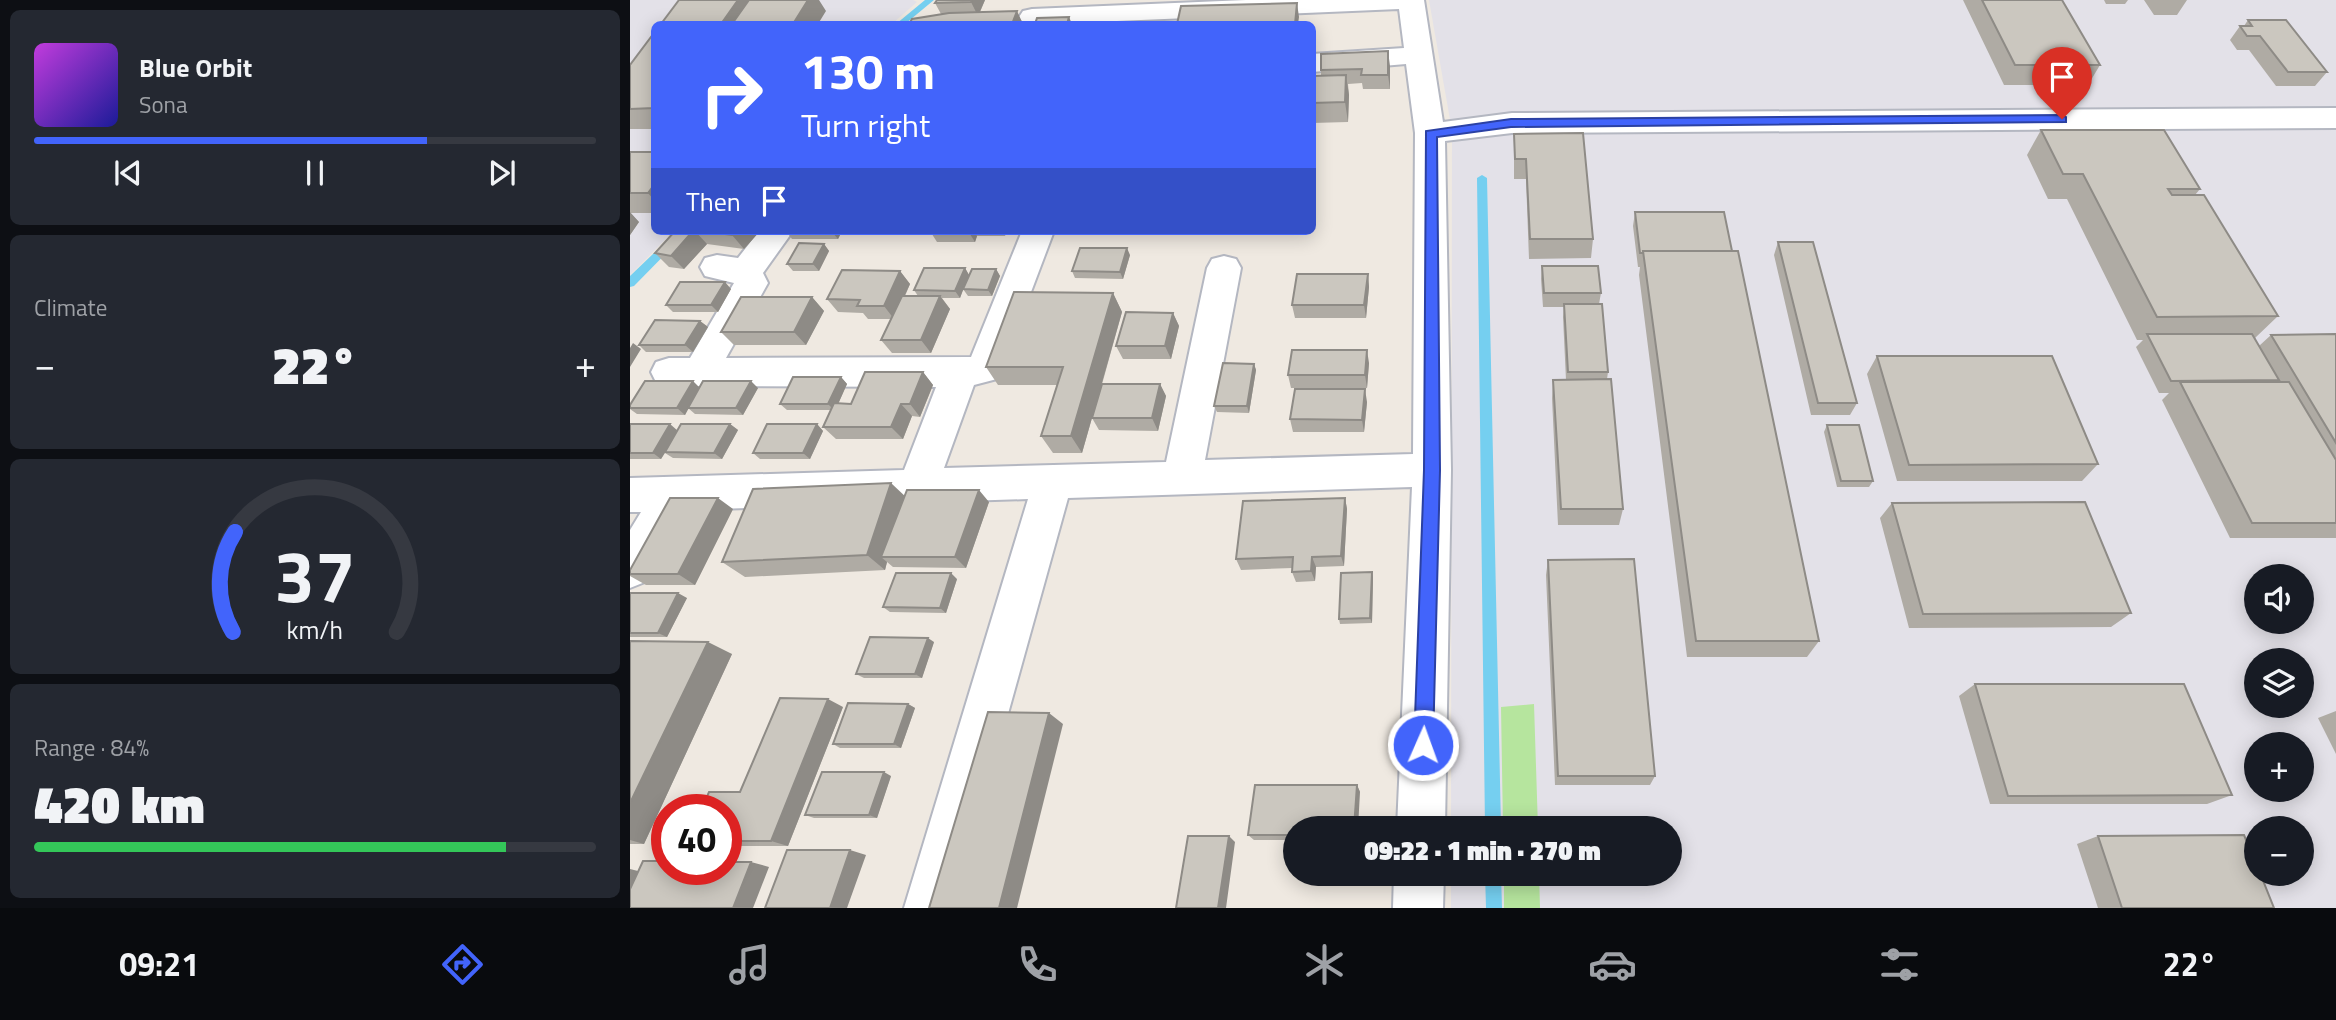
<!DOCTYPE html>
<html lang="en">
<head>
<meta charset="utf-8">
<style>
	:root { --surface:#171b24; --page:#242831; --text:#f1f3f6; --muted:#9ea1a6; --line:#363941; --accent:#4264fb }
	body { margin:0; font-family:"Titillium Web",sans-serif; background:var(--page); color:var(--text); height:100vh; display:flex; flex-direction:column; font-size:26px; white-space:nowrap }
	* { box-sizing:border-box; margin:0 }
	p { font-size:23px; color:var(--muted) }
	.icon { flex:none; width:38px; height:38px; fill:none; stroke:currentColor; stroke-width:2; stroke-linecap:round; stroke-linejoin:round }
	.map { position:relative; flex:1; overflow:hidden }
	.panel { display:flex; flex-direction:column; gap:10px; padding:10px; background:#0d0f14; width:630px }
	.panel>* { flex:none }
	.top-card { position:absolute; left:21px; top:21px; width:665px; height:214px; border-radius:10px; box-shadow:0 4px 18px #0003; background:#4264fb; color:#fff; overflow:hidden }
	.controls { position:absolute; left:1614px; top:564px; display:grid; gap:14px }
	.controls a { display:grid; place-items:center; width:70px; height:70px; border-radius:50%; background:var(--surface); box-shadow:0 4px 18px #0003; font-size:35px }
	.speed { position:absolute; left:21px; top:794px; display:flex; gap:14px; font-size:35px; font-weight:700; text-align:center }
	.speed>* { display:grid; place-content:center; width:91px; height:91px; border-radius:50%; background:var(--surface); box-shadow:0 4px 18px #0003; line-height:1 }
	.speed .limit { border:10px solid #d22; background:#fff; color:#111 }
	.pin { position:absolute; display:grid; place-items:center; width:60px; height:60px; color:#fff; margin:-72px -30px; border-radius:50% 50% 50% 0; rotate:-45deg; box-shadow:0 0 7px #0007 }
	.pin .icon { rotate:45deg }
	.me { position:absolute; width:77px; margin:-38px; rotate:2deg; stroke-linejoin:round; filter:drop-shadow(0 0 5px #0008) }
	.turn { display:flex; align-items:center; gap:24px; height:147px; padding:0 35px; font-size:32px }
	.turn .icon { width:91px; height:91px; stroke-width:2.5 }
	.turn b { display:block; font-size:49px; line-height:60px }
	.then { display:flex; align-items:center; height:66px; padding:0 35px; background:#0003; gap:14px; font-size:26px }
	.big { font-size:52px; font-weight:800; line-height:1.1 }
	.panel .tile { flex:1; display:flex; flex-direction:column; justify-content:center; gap:10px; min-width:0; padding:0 24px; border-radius:10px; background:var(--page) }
	.panel .dial { align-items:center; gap:0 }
	.dial svg { height:182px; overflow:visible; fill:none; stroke:var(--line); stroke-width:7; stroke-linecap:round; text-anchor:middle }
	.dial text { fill:var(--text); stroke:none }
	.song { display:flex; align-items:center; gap:21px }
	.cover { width:84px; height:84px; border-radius:10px; background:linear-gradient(135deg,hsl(290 70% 55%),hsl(240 70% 35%)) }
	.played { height:7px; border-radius:4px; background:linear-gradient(90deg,var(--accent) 70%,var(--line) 70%) }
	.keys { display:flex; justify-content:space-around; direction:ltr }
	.heat { display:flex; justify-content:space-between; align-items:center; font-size:38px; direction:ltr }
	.charge { height:10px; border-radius:5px; background:linear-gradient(90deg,#34c759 84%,var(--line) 0) }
	.trip { position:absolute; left:653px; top:816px; width:399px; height:70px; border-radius:35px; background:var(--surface); box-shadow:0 4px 18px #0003; font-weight:800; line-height:70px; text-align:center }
	.tab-bar { display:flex; height:112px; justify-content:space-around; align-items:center; background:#090b0e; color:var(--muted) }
	.tab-bar .icon { width:49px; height:49px }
	.tab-bar .selected { color:var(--accent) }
	.tab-bar b { font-size:32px; color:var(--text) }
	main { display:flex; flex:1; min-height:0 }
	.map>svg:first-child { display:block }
	.industrial { fill:#e3e1e8; fill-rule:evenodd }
	.green { fill:#b6e59e }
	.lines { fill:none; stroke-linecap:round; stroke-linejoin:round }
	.stream { fill:#75cff0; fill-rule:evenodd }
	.minor-casing { stroke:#b4b7c1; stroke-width:4 }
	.minor { fill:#fff; fill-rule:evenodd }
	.wall { fill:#afaba4 }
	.shaded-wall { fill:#8e8b86 }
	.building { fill:#cbc7bf; stroke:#8e8b86; stroke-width:2 }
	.route { fill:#4264fb; stroke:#2b41a3; stroke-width:2 }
</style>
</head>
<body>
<main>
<section class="panel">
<div class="tile">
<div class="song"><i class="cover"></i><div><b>Blue Orbit</b><p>Sona</p></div></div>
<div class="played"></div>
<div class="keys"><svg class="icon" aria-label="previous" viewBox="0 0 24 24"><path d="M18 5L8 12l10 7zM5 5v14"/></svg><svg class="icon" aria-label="pause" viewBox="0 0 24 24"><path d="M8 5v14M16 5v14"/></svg><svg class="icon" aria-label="next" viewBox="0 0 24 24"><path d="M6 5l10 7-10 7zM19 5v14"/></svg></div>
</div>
<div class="tile"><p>Climate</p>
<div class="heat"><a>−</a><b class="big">22°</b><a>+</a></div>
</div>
<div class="tile dial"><svg viewBox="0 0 100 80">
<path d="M14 69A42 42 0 1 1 86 69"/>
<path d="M14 69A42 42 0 0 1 15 25" stroke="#4264fb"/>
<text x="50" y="56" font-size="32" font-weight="700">37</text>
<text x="50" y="72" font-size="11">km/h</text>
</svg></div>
<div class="tile"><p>Range · 84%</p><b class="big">420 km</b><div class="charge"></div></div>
</section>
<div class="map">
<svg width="1706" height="908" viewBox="0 0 1706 908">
	<rect width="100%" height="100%" fill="#efe9e1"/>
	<!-- industrial -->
	<path class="industrial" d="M0,0H283L287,2L262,24H24V231H44L0,275Z
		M799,0H1706V908H821V873H1040V828H821L822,131ZM1626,576H1671V621H1626ZM1626,660H1671V705H1626ZM1626,744H1671V789H1626ZM1626,828H1671V873H1626Z"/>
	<!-- green -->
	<path class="green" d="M904,704L908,828H873L871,707Z
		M874,873H909L910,908H874Z"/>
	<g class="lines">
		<!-- stream -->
		<path class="stream" d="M295,0H304L275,24H266Z
			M852,175L857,178L871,828H855L847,178Z
			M47,231H58L4,286L0,287V276Z
			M855,873H871L872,908H856Z"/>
		<defs>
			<path id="minor" d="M616,0H794L813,122L882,113L1706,108V128L882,133L815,141L821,470L815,828H767L782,487L438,498L324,908H274L398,499L54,510L15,582L0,588V530L11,512H0V478L274,470L306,387L39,386L26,382L21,372L26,362L39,358H60L104,283L75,276L70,267L75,258L87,255L108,258L129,231H163L133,273L138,283L96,358L341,357L392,231H424L372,369L367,379L344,385L314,468L536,462L577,268L582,259L594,256L606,259L611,268L575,460L783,454L785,133L776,64L682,72V54L774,48L769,9L415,24L393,23L389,17L393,11L402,9Z
				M764,873H814L813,908H763Z"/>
		</defs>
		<!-- minor casing -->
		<use href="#minor" class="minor-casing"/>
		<!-- minor -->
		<use href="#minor" class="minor"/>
	</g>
	<!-- wall -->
	<path class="wall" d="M307,0H355L350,12L311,14L305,3Z
		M1333,0H1432L1470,65L1458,85H1374Z
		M1474,0H1498L1495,4H1476Z
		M1514,0H1557L1547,15H1524Z
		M1618,20L1697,72L1685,86H1646L1619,50H1607L1600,40L1610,26H1614Z
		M24,33V129H0V65Z
		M760,66V89H733L732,83L718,84L719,95L718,122L682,123V69L683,76H691V70Z
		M1411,130L1570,189L1565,195L1648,316L1625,338L1629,346L1641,335L1706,334V538H1600L1532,400L1539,393H1529L1506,347L1513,340H1507L1437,199H1418L1397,155Z
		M884,134L963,239L961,258L899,259L896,179H884Z
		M0,152H24V213H0L9,222L0,235Z
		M1005,212L1102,251L1189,641L1177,657H1057L1009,275L1010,267H1008L1003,226Z
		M45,231H130L114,249L77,244L54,269L39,267L25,253Z
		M156,231H212L208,239H162Z
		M217,231H252L250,234H220Z
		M300,231H377L375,236H347L345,242H307Z
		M1148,242L1227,403L1220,415H1181L1144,255Z
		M194,244L199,251L189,271H163L157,264Z
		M500,255L493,279L445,278L442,271Z
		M912,266L971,293L969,304L978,372L977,379L993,509L989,525H928L922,398L923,380H936L933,317L934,307H913L911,279Z
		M335,268L339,275L366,269L370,276L362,296H338L333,289L330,298H312L320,309L301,353H262L251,340L261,319H238L233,313L208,312L197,299L270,271L280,284L275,296H288L284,290Z
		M738,274L739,287L736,318H665L662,305Z
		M101,289L88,312H43L36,305Z
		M483,293L492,312L466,406L530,384L536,396L528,431L469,430L462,418L452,453H423L411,436L427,385H368L356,367Z
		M182,297L194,311L176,345H104L91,332Z
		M543,313L549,326L541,359H493L486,346Z
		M70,321L78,327L63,352H16L9,345Z
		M1247,356L1468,464L1452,481H1267L1237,374Z
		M739,363L737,388H661L658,375Z
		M624,364L626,370L619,413L587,412L584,406Z
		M293,372L303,385L290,417L282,416L273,439H206L193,427L201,410H157L150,404L211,377L217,384L208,404H221Z
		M69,387L128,388L113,415L65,414L58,408L55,415L7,414L0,409V405Z
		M737,402L734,432H663L660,419Z
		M0,424L47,430L100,424L108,430L92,459L43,458L35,453L31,459H0Z
		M187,424L193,431L180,459H130L123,453Z
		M1197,425L1243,481L1239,487H1207L1194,432Z
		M274,496L359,502L336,568L263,567L257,562L255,570L115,577L92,562Z
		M715,498L717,509L714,566L686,567L685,581L666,582L662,572V568L611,570L606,559Z
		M1262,503L1501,613L1481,627L1279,628L1250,518Z
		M103,509L65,585H16L0,576V570Z
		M918,560L1025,776L1020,785H925L916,575Z
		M742,572L743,577L742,623L710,624L709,619Z
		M327,579L316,613L260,612L253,607Z
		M0,593L57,598L37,637H0Z
		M0,641L102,654L14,844H0Z
		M304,642L292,678H234L226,674Z
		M1345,684L1602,795L1577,804H1360L1329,696Z
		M278,704L285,708L271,748H210L203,744Z
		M213,707L158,846H96V810Z
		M1706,711V754L1688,718Z
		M261,776L247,818H184L175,815Z
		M727,785L730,792L665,828V840H624L618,835Z
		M1468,836L1644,908H1468L1447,844Z"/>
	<!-- shaded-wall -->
	<path class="shaded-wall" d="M108,0H119V24H91Z
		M178,0H189L196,11L188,24H163Z
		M342,0H355L348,16L341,2Z
		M667,3L669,17L668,24H665Z
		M387,11L393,24H382Z
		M439,17L442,24H437Z
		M758,51L760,66V89L758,75Z
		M716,75L719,95L718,122L715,102Z
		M24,185V200L18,193Z
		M0,212L9,222L0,235Z
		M63,231H65L77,244L54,269L41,256Z
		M106,231H130L114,249L102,235Z
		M203,231H212L208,239L202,232Z
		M338,231H344L347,236L345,242Z
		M194,244L199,251L189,271L183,264Z
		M497,248L500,255L493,279L490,272Z
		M335,268L339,275L330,298L325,291Z
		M366,269L370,276L362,296L358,290Z
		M270,271L280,284L264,319L254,306Z
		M738,274L739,287L736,318L734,305Z
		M95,282L101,289L88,312L81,305Z
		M483,293L492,312L452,453L441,436Z
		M310,296L320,309L301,353L291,340Z
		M182,297L194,311L176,345L164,332Z
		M543,313L549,326L541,359L535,346Z
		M70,321L78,327L63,352L55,345Z
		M3,343L11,349L0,367V348Z
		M737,350L739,363L737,388L735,375Z
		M624,364L626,370L619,413L617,406Z
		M293,372L303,385L290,417L280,404Z
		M211,377L217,384L205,411L198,404Z
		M63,381L70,388L55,415L47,408Z
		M121,381L128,388L113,415L106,408Z
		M530,384L536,396L528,431L522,418Z
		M735,389L737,402L734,432L732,420Z
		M271,404L282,416L273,439L261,427Z
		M40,424L48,431L31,459L23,453Z
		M100,424L108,430L92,459L84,453Z
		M187,424L193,431L180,459L173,453Z
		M261,483L278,499L251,557L257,562L255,570L237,555Z
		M349,490L359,502L336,568L325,557Z
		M88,498L103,509L65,585L48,574Z
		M715,498L717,509L714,566L711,556Z
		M682,557L686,567L685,581L681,571Z
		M742,572L743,577L742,623L740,618Z
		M321,573L327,579L316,613L310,608Z
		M48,593L57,598L37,637L28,633Z
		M298,638L304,642L292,678L285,674Z
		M78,642L102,654L14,844L0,840V803Z
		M198,699L213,707L158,846L141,841Z
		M278,704L285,708L271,748L264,744Z
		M419,713L433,724L387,908H369Z
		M254,772L261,776L247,818L239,815Z
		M727,785L730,792L728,828H724Z
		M599,836L605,842L596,908H588Z
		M220,850L236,855L217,908H200Z
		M121,862L139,867L123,908H103Z
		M0,869L12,872L0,898Z"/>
	<!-- building -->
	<path class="building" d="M49,0H108L91,24H31Z
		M119,0H178L163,24H102Z
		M307,0H342L341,2L305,3Z
		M1352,0H1432L1470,65H1385Z
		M667,3L665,24H547L551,6Z
		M387,11L382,24H279L282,19L319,13Z
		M439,17L437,24H405L407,18Z
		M1618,20H1656L1697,72H1658L1630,36H1617L1610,26H1622Z
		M24,33V108L0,109V65Z
		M758,51V75H731L732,69L691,70V54Z
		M716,75L715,102L682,103V76Z
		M1411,130H1534L1570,189H1538L1542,195H1574L1648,316L1527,317L1453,174H1433Z
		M953,133L963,239H900L896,159H885L884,134Z
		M0,152H24V185L18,193H0Z
		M1005,212H1094L1102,251H1013V253H1010Z
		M45,231H63L41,256L25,253Z
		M72,231H106L102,235Z
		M156,231H203L202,232Z
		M1148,242H1183L1227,403H1188Z
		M169,243L194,244L183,264H157Z
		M450,248H497L490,272L442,271Z
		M1013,251H1108L1189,641H1066Z
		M912,266H968L971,293H914Z
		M294,268H335L325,291L284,290Z
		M342,269H366L358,290L333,289Z
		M212,270L270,271L254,306H227L230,300L197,299Z
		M667,274H738L734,305H662Z
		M50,282H95L81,305H36Z
		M384,292L483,293L441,436H411L433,367H356Z
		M272,296H310L291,340H251Z
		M111,297H182L164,332H91Z
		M934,304H972L978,372H938Z
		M496,312L543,313L535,346H486Z
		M25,320L70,321L55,345H9Z
		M1517,334H1622L1649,380L1541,381Z
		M1706,334V443L1641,335Z
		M662,350H737L735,375H658Z
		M1247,356H1422L1468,464L1279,465Z
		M593,363L624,364L617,406H584Z
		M235,372H293L280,404H271L261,427H193L204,403L221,404Z
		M163,377H211L198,404H150Z
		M981,379L993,509H931L923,380Z
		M15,381H63L47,408H0V405Z
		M73,381H121L106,408H58Z
		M1550,382H1659L1706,460V523H1622Z
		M472,384H530L522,418H462Z
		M665,389H735L732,420L660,419Z
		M0,424H40L23,453H0Z
		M51,424H100L84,453L35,452Z
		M137,424H187L173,453H123Z
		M1197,425H1229L1243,481H1211Z
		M261,483L237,555L92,562L123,489Z
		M277,490H349L325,557H251Z
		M40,498H88L48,574H0V570Z
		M715,498L711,556L682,557L681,571L662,572L663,557L606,559L613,501Z
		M1455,502L1501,613L1293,614L1262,503Z
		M1004,559L1025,776H928L918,560Z
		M742,572L740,618L709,619L711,573Z
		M266,573H321L310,608L253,607Z
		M0,593H48L28,633H0Z
		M240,637L298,638L285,674H226Z
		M0,641L78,642L0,803Z
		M1345,684H1554L1602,795L1378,796Z
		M150,698L198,699L141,841H96V810H71L79,792H110Z
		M218,703L278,704L264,744H203Z
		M358,712L419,713L369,908H299Z
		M192,772H254L239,815H175Z
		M625,785H727L724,828H665V835H618Z
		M1614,835L1626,864V873H1630L1644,908H1492L1468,836Z
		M558,836H599L588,908H546Z
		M157,850H220L200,908H135Z
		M13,861H37V870H96V862H121L103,908H0V889Z"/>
	<!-- route -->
	<path class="route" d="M1432,115L1436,117V122L881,127L807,137L810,470L803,745L800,752L793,755L787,752L784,745L794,470L796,131L881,119Z"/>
</svg>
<div class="controls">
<a><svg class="icon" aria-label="sound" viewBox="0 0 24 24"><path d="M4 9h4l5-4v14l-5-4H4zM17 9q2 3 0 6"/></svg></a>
<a><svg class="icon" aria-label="layers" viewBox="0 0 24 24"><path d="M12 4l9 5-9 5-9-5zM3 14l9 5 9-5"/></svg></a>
<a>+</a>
<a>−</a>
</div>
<div class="speed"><div class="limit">40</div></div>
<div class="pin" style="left:1432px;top:119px;background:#d93025"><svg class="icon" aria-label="arrive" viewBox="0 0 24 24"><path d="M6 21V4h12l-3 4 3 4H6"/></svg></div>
<svg class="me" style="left:793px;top:745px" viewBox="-20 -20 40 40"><circle r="17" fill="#4264fb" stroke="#fff" stroke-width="3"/><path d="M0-11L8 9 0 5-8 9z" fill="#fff"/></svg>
<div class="trip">09:22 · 1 min · 270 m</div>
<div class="top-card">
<div class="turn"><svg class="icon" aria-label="right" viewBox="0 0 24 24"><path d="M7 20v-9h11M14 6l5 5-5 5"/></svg><div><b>130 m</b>Turn right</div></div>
<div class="then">Then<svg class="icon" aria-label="arrive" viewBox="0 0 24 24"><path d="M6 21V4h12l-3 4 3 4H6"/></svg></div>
</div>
</div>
</main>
<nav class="tab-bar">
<b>09:21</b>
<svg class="icon selected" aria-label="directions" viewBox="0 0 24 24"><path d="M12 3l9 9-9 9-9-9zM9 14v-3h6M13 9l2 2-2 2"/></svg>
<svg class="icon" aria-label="music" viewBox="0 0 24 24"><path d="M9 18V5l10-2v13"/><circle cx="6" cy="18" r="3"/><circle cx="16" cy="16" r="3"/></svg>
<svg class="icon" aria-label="phone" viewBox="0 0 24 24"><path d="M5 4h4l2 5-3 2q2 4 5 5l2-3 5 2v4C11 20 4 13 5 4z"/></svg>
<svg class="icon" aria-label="climate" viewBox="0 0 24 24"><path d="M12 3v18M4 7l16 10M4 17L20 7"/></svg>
<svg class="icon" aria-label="car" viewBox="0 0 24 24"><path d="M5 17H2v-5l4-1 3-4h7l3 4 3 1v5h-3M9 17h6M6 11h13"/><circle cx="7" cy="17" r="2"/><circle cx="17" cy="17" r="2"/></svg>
<svg class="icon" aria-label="filters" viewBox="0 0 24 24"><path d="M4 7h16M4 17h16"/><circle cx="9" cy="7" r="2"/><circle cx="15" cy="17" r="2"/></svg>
<b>22°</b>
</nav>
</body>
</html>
